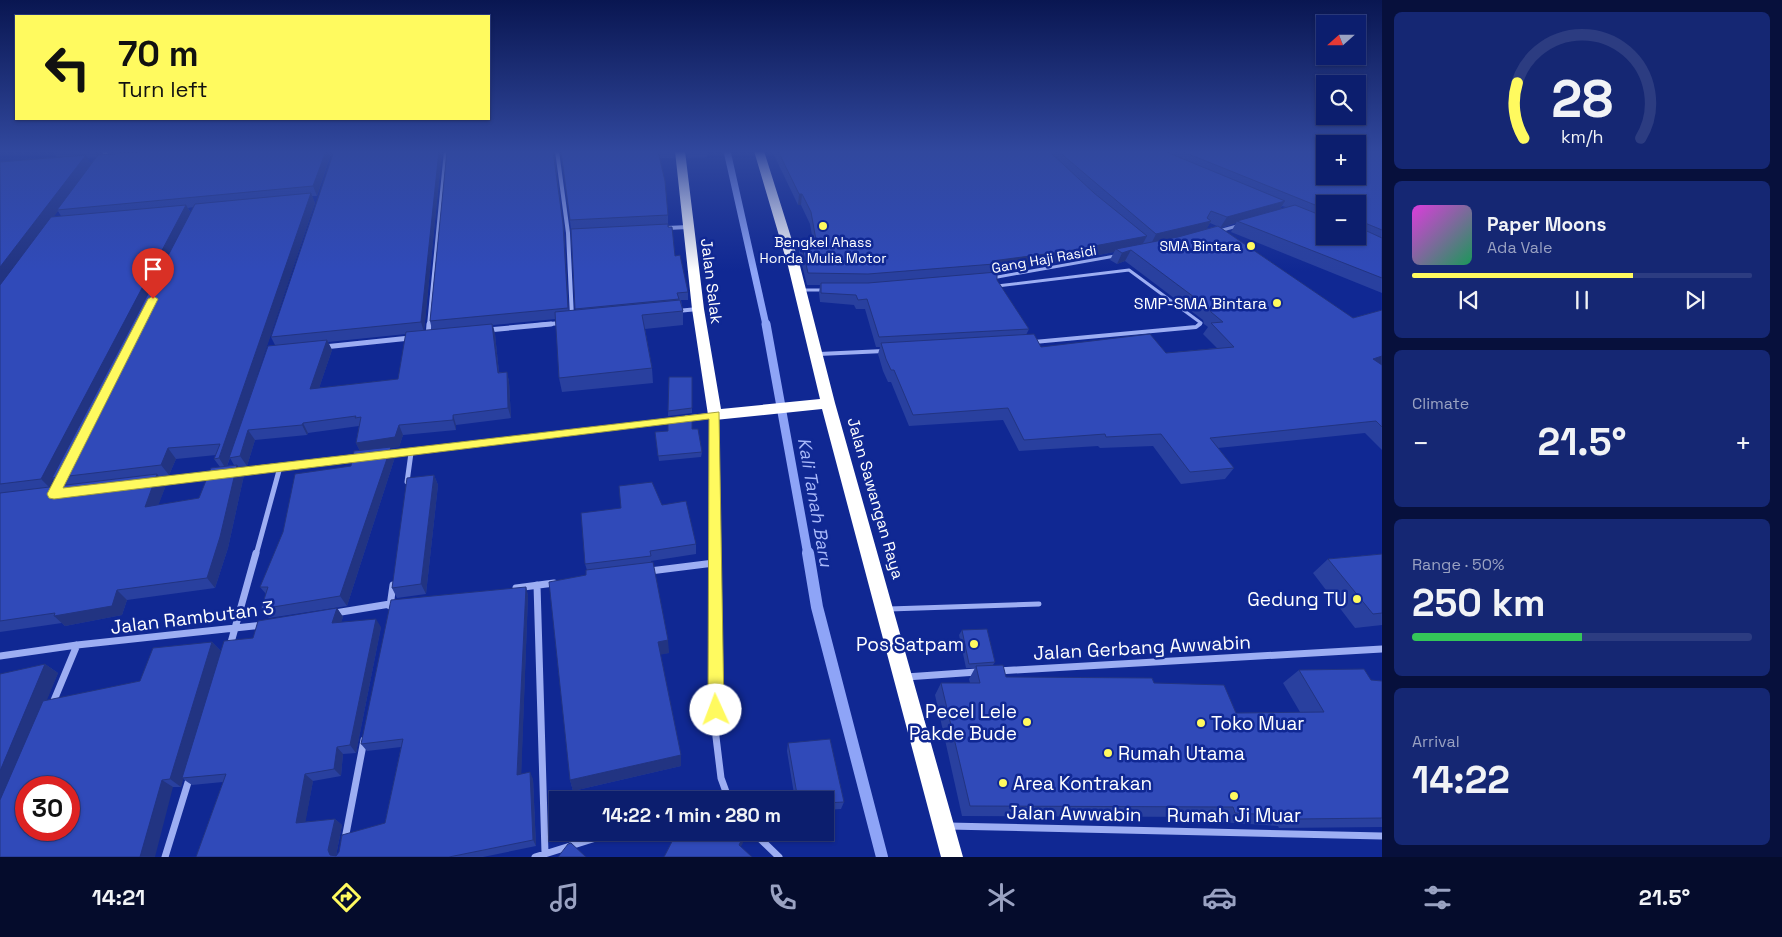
<!DOCTYPE html>
<html lang="en">
<head>
<meta charset="utf-8">
<style>
	:root { --surface:#0c1e6e; --page:#152773; --text:#f1f3f6; --muted:#9aa2c2; --line:#2c3c81; --accent:#fffa5f }
	body { margin:0; font-family:"Space Grotesk",sans-serif; background:var(--page); color:var(--text); height:100vh; display:flex; flex-direction:column; font-size:19px; white-space:nowrap }
	* { box-sizing:border-box; margin:0 }
	p { font-size:16px; color:var(--muted) }
	.icon { flex:none; width:28px; height:28px; fill:none; stroke:currentColor; stroke-width:2; stroke-linecap:round; stroke-linejoin:round }
	.map { position:relative; flex:1; overflow:hidden }
	.sheet { display:flex; flex-direction:column; gap:12px; padding:12px; background:#07103c; width:400px }
	.sheet>* { flex:none }
	.banner { position:absolute; left:15px; top:15px; width:475px; height:105px; border-radius:0px; box-shadow:0 1px 4px #0004,0 0 0 1px var(--line); background:#fffa5f; color:#111; overflow:hidden }
	.needle { width:32px; rotate:249deg }
	.fabs { position:absolute; left:1316px; top:15px; display:grid; gap:10px }
	.fabs a { display:grid; place-items:center; width:50px; height:50px; border-radius:0px; background:var(--surface); box-shadow:0 1px 4px #0004,0 0 0 1px var(--line); font-size:25px }
	.speed { position:absolute; left:15px; top:776px; display:flex; gap:10px; font-size:25px; font-weight:700; text-align:center }
	.speed>* { display:grid; place-content:center; width:65px; height:65px; border-radius:50%; background:var(--surface); box-shadow:0 1px 4px #0004,0 0 0 1px var(--line); line-height:1 }
	.speed .limit { border:8px solid #d22; background:#fff; color:#111 }
	.pin { position:absolute; display:grid; place-items:center; width:42px; height:42px; color:#fff; margin:-51px -21px; border-radius:50% 50% 50% 0; rotate:-45deg; box-shadow:0 0 5px #0007 }
	.pin .icon { rotate:45deg }
	.me { position:absolute; width:55px; margin:-28px; rotate:358deg; stroke-linejoin:round; filter:drop-shadow(0 0 4px #0008) }
	.turn { display:flex; align-items:center; gap:18px; height:105px; padding:0 20px; font-size:22px }
	.turn .icon { width:65px; height:65px; stroke-width:2.5 }
	.turn b { display:block; font-size:35px; line-height:42px }
	.big { font-size:38px; font-weight:800; line-height:1.1 }
	.sheet .card { flex:1; display:flex; flex-direction:column; justify-content:center; gap:8px; min-width:0; padding:0 18px; border-radius:8px; background:var(--page) }
	.sheet .dial { align-items:center; gap:0 }
	.dial svg { height:130px; overflow:visible; fill:none; stroke:var(--line); stroke-width:7; stroke-linecap:round; text-anchor:middle }
	.dial text { fill:var(--text); stroke:none }
	.song { display:flex; align-items:center; gap:15px }
	.cover { width:60px; height:60px; border-radius:8px; background:linear-gradient(135deg,hsl(300 70% 55%),hsl(150 70% 35%)) }
	.played { height:5px; border-radius:2px; background:linear-gradient(90deg,var(--accent) 65%,var(--line) 65%) }
	.keys { display:flex; justify-content:space-around; direction:ltr }
	.heat { display:flex; justify-content:space-between; align-items:center; font-size:28px; direction:ltr }
	.charge { height:8px; border-radius:4px; background:linear-gradient(90deg,#34c759 50%,var(--line) 0) }
	.trip { position:absolute; left:549px; top:791px; width:285px; height:50px; border-radius:0px; background:var(--surface); box-shadow:0 1px 4px #0004,0 0 0 1px var(--line); font-weight:800; line-height:50px; text-align:center }
	.dock { display:flex; height:80px; justify-content:space-around; align-items:center; background:#050c2c; color:var(--muted) }
	.dock .icon { width:35px; height:35px }
	.dock .active { color:var(--accent) }
	.dock b { font-size:22px; color:var(--text) }
	main { display:flex; flex:1; min-height:0 }
	.map>svg:first-child { display:block }
	.lines { fill:none; stroke-linecap:round; stroke-linejoin:round }
	.stream-far2 { stroke:#8ea4f7; stroke-width:7 }
	.stream-far1 { stroke:#8ea4f7; stroke-width:9 }
	.stream { stroke:#8ea4f7; stroke-width:12 }
	.lane-far2 { stroke:#9daef3; stroke-width:3 }
	.lane-far1 { stroke:#9daef3; stroke-width:4 }
	.lane { stroke:#9daef3; stroke-width:5 }
	.street-far2 { stroke:#9daef3; stroke-width:4 }
	.street-far1 { stroke:#9daef3; stroke-width:5 }
	.street { stroke:#9daef3; stroke-width:7 }
	.secondary { fill:#ccd5fd; fill-rule:evenodd }
	.highway { fill:#fff; fill-rule:evenodd }
	.wall { fill:#29409f; fill-rule:evenodd }
	.shaded-wall { fill:#223482 }
	.building { fill:#304ab9; stroke:#223482; fill-rule:evenodd }
	.route { fill:#fffa5f; stroke:#a6a23e }
	.poi-dot { fill:#fffa5f; stroke:#102893; stroke-width:2 }
	.labels { text-anchor:middle; stroke-width:5; stroke-linejoin:round; paint-order:stroke }
	.far-poi-label { font-size:14px; fill:#fff; stroke:#102893 }
	.far-street-label { font-size:14px; fill:#fff; stroke:#102893 }
	.street-label { font-size:16px; fill:#fff; stroke:#102893 }
	.poi-label { font-size:16px; fill:#fff; stroke:#102893; text-anchor:end }
	.water-label { font-size:18px; font-style:italic; fill:#a9b9fa; stroke:#102893 }
	.near-poi-label { font-size:19px; fill:#fff; stroke:#102893; text-anchor:end }
	.near-street-label { font-size:19px; fill:#fff; stroke:#102893 }
</style>
</head>
<body>
<main>
<div class="map">
<svg width="1382" height="857" viewBox="0 0 1382 857">
	<rect width="100%" height="100%" fill="#102893"/>
	<g class="lines">
		<!-- stream-far2 -->
		<path class="stream-far2" d="M727,151L766,325"/>
		<!-- stream-far1 -->
		<path class="stream-far1" d="M766,324L808,555"/>
		<!-- stream -->
		<path class="stream" d="M808,553L817,607L882,857"/>
		<!-- lane-far2 -->
		<path class="lane-far2" d="M1219,231L1237,226
			M992,278L1115,256
			M997,286L1129,270L1201,323L1198,325
			M802,290H823"/>
		<!-- lane-far1 -->
		<path class="lane-far1" d="M1034,342L1196,327L1200,324
			M819,354L884,351"/>
		<!-- lane -->
		<path class="lane" d="M889,609L1039,604"/>
		<!-- street-far2 -->
		<path class="street-far2" d="M557,151L568,233L572,317
			M667,228L688,227
			M677,311L698,309
			M429,325L446,151
			M538,325L561,323"/>
		<!-- street-far1 -->
		<path class="street-far1" d="M488,330L551,324
			M428,337L429,324
			M324,347L410,338
			M686,418L715,415L714,555
			M388,455L675,420
			M236,472L357,458
			M157,481L213,475
			M407,482L411,453
			M256,555L280,467"/>
		<!-- street -->
		<path class="street" d="M714,553L716,737L721,778L729,800
			M650,571L714,563
			M537,585L545,853
			M516,588L554,583
			M390,606L393,585
			M335,613L396,603
			M230,646L256,553
			M0,656L77,645L263,625
			M998,671L1382,649
			M906,677L977,672
			M52,705L77,645
			M714,800L726,796
			M948,826L1382,836
			M753,832L779,857
			M345,839L364,740
			M165,857L190,776
			M535,857L615,832"/>
		<!-- secondary -->
		<path class="secondary" d="M105,151H111L98,167H94L93,166Z"/>
		<!-- highway -->
		<path class="highway" d="M675,151H685L704,309L721,409L820,399L788,266L754,151H764L800,266L835,403L963,857H941L822,409L715,420L710,419L708,415L692,309Z"/>
	</g>
	<!-- wall -->
	<path class="wall" d="M52,151H104L100,155L108,154L106,151H332L317,196H312L315,203L256,378L275,345L271,337L442,151L424,331L432,330L430,321L447,151H554L564,233L569,311L576,310L571,229L561,151H675L674,158H659L668,215V224L675,256L688,292V300H681L683,311V325L645,329L652,368L653,383L562,392L559,378L556,319L493,325L495,334L499,372H507L509,382L511,418L456,425V430L403,435L399,447L391,448L395,457L347,606L269,618L261,609L266,594L260,587L351,466L360,451L356,443L359,426L308,433L307,435L255,440L247,466L239,467L244,475L228,548L215,588L127,600L122,615L65,626L62,623L0,632V162L57,158ZM96,157L91,164L88,158ZM194,207L191,213L188,208ZM58,211L61,216L53,217ZM406,334L398,379L319,388L332,350L328,342ZM216,455L214,459L220,467L199,498L158,505L166,485L159,477L169,475L176,459ZM230,458L234,465L227,466ZM55,482L59,486H53Z
		M686,151H707V157L688,158Z
		M772,151H1382V293L1231,232L1236,223L1221,228L1353,318L1382,310V364H1381L1382,365V450L1365,433L1218,448L1234,468L1225,479L1181,484L1153,446L1100,448L1098,446L1019,451L1003,420L909,426L891,382H888L883,371L878,354L880,347H876L865,309H856L854,305L820,302L819,293L820,285H807L799,253L801,242L813,241L810,224L801,205H798ZM1325,204H1358V236H1325ZM1282,206L1286,207L1280,209ZM1210,223L1217,226L1206,229ZM1114,252L1110,260L1117,264L1125,261L1203,320L1204,324L1208,327L1203,334L1217,348L1166,353L1041,347L1026,335L1029,329L991,273L1063,262Z
		M669,377H692V413L668,416Z
		M692,429L702,452L701,457L659,461L655,432Z
		M434,475L438,485L426,594L397,598L392,588Z
		M662,505L696,544V554L651,561L669,653L660,654L681,766L573,791L570,780L587,570L585,564L621,508Z
		M1382,554V625L1355,628L1313,573L1328,559Z
		M526,587L528,596L521,774L533,779L536,846L483,857H196L223,782L192,785L183,779L181,787H173L0,857L45,664L58,673L46,701L140,681L212,642L221,651L253,638L337,608L343,617L341,622L381,627L356,753L343,754L341,776L313,781L305,822L335,819L342,825L336,856L385,823L401,747L367,751L361,744Z
		M962,630L995,662L993,665L1006,677L1154,683L1236,713L1300,712L1283,683L1299,670L1371,680L1382,681V827L1279,828L1278,826L1219,822L1217,817L962,816L935,695L941,683H970L969,679L975,668H966L959,635Z
		M788,743L844,802L841,809L825,810V800H795L787,751Z"/>
	<!-- shaded-wall -->
	<path class="shaded-wall" d="M94,151H104L98,157Z
		M326,151H332L317,196L313,186Z
		M439,151H442L424,332L421,322Z
		M553,151L564,233L569,318L568,308Z
		M86,155L92,165L57,210L58,211L0,289V267Z
		M311,193L315,203L226,469L219,458Z
		M799,194H802L801,205H798Z
		M1285,201L1278,212L1237,221L1236,223L1220,228L1227,217Z
		M186,205L192,215L52,478L55,482L51,489L41,479Z
		M1211,221L1205,232L1150,246L1156,234Z
		M1147,236L1141,247L1116,249L1114,252L1063,262L991,272L994,264L992,261Z
		M1131,250L1125,261L1117,264L1122,253Z
		M492,324L495,334L500,383L498,373Z
		M327,340L332,350L315,400L310,389Z
		M1382,356V364L1363,370L1373,359Z
		M507,372L509,382L511,418L508,408Z
		M453,415L456,425V430L453,420Z
		M303,423L308,433L307,435L302,425Z
		M399,425L403,435L399,447L391,448L395,457L347,606L340,596L361,453L356,443Z
		M248,430L255,440L247,466L240,456Z
		M168,448L176,459L169,475L161,465Z
		M237,465L244,475L228,548L215,588L207,578Z
		M157,474L166,485L154,517L145,507Z
		M434,475L438,485L426,594L421,584Z
		M526,587L528,596L521,782L517,775Z
		M117,590L127,600L122,615L65,626L54,616Z
		M337,608L343,617L338,632L332,623Z
		M376,619L381,627L356,753L350,745Z
		M668,640L669,653L659,655L658,642Z
		M212,642L221,651L181,787L170,779Z
		M45,664L58,673L0,815V771Z
		M337,747L343,754L341,776L334,769Z
		M681,755V766L573,791L570,780Z
		M530,772L533,779L536,846L533,840Z
		M305,774L313,781L304,830L296,823Z
		M162,780L173,787L155,857H140Z
		M335,819L342,825L336,856L330,855L328,850Z
		M744,835L743,843L738,852L739,845Z"/>
	<!-- building -->
	<path class="building" d="M153,151H326L313,186L57,210L98,155Z
		M334,151H439L421,322L271,337Z
		M447,151H553L563,224L568,308L430,321Z
		M561,151H658L665,181L668,215L570,220Z
		M778,151H1049L1094,193L1147,236L1068,251L992,261L994,264L868,274L808,273L801,242L816,240L811,212L802,194H799Z
		M1058,151H1164L1285,201L1227,217L1211,211L1207,218L1211,221L1156,234Z
		M1181,151H1325V176H1358V151H1382V230L1365,223L1358,224V204H1325V209Z
		M86,155L0,267V162Z
		M311,193L219,458L214,459L220,444L168,448L161,465L52,478L195,204Z
		M186,205L41,479L0,484V285L51,217Z
		M1295,205L1325,217V236H1358V227L1382,238V278L1237,221Z
		M668,224V227H672L675,256L680,255L688,292L677,293L679,299L575,309L571,229Z
		M1218,226L1353,318L1382,310V356L1373,359L1382,365V427L1376,421L1210,438L1234,468L1190,472L1161,434L1106,437L1105,434L1024,440L1008,408L913,415L894,370H891L886,359L881,343L1034,334L1041,347L1150,334L1166,353L1234,347L1211,323L1223,322L1211,312L1210,309L1131,250L1122,253L1116,249L1178,237Z
		M997,272V280L1029,329L879,337L867,299L858,300L856,295L821,293V283H868Z
		M680,300L683,311L642,315L652,368L559,378L555,312Z
		M492,324L498,373L507,372L508,408L453,415V420L399,425L395,437L356,443L361,417L355,418L356,416L303,423L302,425L248,430L240,456L229,458L268,346L327,340L310,389L398,379L406,332Z
		M669,377H692V408L668,411Z
		M692,417V429H698L702,452L658,456L655,432L668,431V420Z
		M391,447L340,596L261,609L268,587H260L283,532L295,474L351,466L354,451Z
		M237,465L220,537L207,578L117,590L112,606L54,616L55,613L0,621V493L157,474L145,507L199,498L211,468Z
		M434,475L421,584L392,588L407,478Z
		M652,482L662,505L686,501L696,544L650,551L651,556L585,564L581,513L621,508L619,486Z
		M1382,554V613L1373,614L1328,559Z
		M653,562L668,640L658,642L681,755L570,780L549,582L586,575V570Z
		M526,587L517,775L530,772L533,840L449,857H196L226,774L182,778L224,641L253,638L258,621L337,608L332,623L376,619L350,745L337,747L334,769L305,774L296,823L335,819L328,850L330,855L336,856L339,852L342,835L385,823L403,739L361,744L391,600Z
		M987,629L995,662L969,664L962,630Z
		M212,642L170,779L162,780L140,857H0V800L43,701L140,681L153,648ZM26,788H69V830H26Z
		M45,664L0,771V674Z
		M1003,665L1006,677L1152,678L1154,683L1224,685L1236,713L1324,712L1299,670L1364,669L1371,680L1382,681V818L1297,819L1295,816L1235,813L1233,807L970,806L941,683H980L976,666Z
		M830,739L844,802L825,803V800H798L788,743Z
		M677,832H740L744,835L739,845L752,857H664Z
		M571,843L586,857H558L568,844Z"/>
	<!-- sky -->
	<linearGradient id="sky" x2="0" y2="1"><stop stop-color="#091651"/><stop offset="0.56" stop-color="#31489e"/><stop offset="1" stop-color="#31489e" stop-opacity="0"/></linearGradient>
	<rect width="1382" height="271" fill="url(#sky)"/>
	<!-- route -->
	<path class="route" d="M153,296L158,299L63,488L719,412L724,710L721,715L716,717L710,715L708,710L709,419L54,499L49,498L47,494L148,299Z"/>
	<!-- markers -->
	<g class="poi-dot">
		<circle cx="823" cy="226" r="5"/>
		<circle cx="1251" cy="246" r="5"/>
		<circle cx="1277" cy="303" r="5"/>
		<circle cx="1357" cy="599" r="5"/>
		<circle cx="974" cy="644" r="5"/>
		<circle cx="1027" cy="722" r="5"/>
		<circle cx="1201" cy="723" r="5"/>
		<circle cx="1108" cy="753" r="5"/>
		<circle cx="1003" cy="783" r="5"/>
		<circle cx="1234" cy="796" r="5"/>
	</g>
	<g class="labels">
		<!-- far-poi labels -->
		<g class="far-poi-label">
			<text x="823" y="247">Bengkel Ahass<tspan x="823" dy="16">Honda Mulia Motor</tspan></text>
			<text x="1241" y="251" text-anchor="end">SMA Bintara</text>
		</g>
		<!-- far-street labels -->
		<g class="far-street-label">
			<text transform="translate(1044 259) rotate(-10)" y="5">Gang Haji Rasidi</text>
		</g>
		<!-- street labels -->
		<g class="street-label">
			<text transform="translate(712 281) rotate(83)" y="6">Jalan Salak</text>
			<text transform="translate(876 498) rotate(74)" y="6">Jalan Sawangan Raya</text>
		</g>
		<!-- poi labels -->
		<g class="poi-label">
			<text x="1267" y="309">SMP-SMA Bintara</text>
		</g>
		<!-- water labels -->
		<g class="water-label">
			<text transform="translate(815 502) rotate(80)" y="6">Kali Tanah Baru</text>
		</g>
		<!-- near-poi labels -->
		<g class="near-poi-label">
			<text x="1347" y="606">Gedung TU</text>
			<text x="964" y="651">Pos Satpam</text>
			<text x="1017" y="718">Pecel Lele<tspan x="1017" dy="22">Pakde Bude</tspan></text>
			<text x="1211" y="730" text-anchor="start">Toko Muar</text>
			<text x="1118" y="760" text-anchor="start">Rumah Utama</text>
			<text x="1013" y="790" text-anchor="start">Area Kontrakan</text>
			<text x="1234" y="822" text-anchor="middle">Rumah Ji Muar</text>
		</g>
		<!-- near-street labels -->
		<g class="near-street-label">
			<text transform="translate(192 617) rotate(-7)" y="7">Jalan Rambutan 3</text>
			<text transform="translate(1142 647) rotate(-3)" y="7">Jalan Gerbang Awwabin</text>
			<text transform="translate(1074 813) rotate(1)" y="7">Jalan Awwabin</text>
		</g>
	</g>
</svg>
<div class="fabs">
<a><svg class="needle" viewBox="-14 -14 28 28"><path d="M0-13l5 13h-10z" fill="#e53935"/><path d="M0 13l5-13h-10z" fill="#9aa2c2"/></svg></a>
<a><svg class="icon" aria-label="search" viewBox="0 0 24 24"><circle cx="10" cy="10" r="6"/><path d="M15 15l6 6"/></svg></a>
<a>+</a>
<a>−</a>
</div>
<div class="speed"><div class="limit">30</div></div>
<div class="pin" style="left:153px;top:299px;background:#d93025"><svg class="icon" aria-label="arrive" viewBox="0 0 24 24"><path d="M6 21V4h12l-3 4 3 4H6"/></svg></div>
<svg class="me" style="left:716px;top:710px" viewBox="-20 -20 40 40"><circle r="19" fill="#fff"/><path d="M0-13L10 11 0 6-10 11z" fill="#fffa5f"/></svg>
<div class="trip">14:22 · 1 min · 280 m</div>
<div class="banner">
<div class="turn"><svg class="icon" aria-label="left" viewBox="0 0 24 24"><path d="M17 20v-9H6M10 6l-5 5 5 5"/></svg><div><b>70 m</b>Turn left</div></div>
</div>
</div>
<section class="sheet">
<div class="card dial"><svg viewBox="0 0 100 80">
<path d="M14 69A42 42 0 1 1 86 69"/>
<path d="M14 69A42 42 0 0 1 10 35" stroke="#fffa5f"/>
<text x="50" y="56" font-size="32" font-weight="700">28</text>
<text x="50" y="72" font-size="11">km/h</text>
</svg></div>
<div class="card">
<div class="song"><i class="cover"></i><div><b>Paper Moons</b><p>Ada Vale</p></div></div>
<div class="played"></div>
<div class="keys"><svg class="icon" aria-label="previous" viewBox="0 0 24 24"><path d="M18 5L8 12l10 7zM5 5v14"/></svg><svg class="icon" aria-label="pause" viewBox="0 0 24 24"><path d="M8 5v14M16 5v14"/></svg><svg class="icon" aria-label="next" viewBox="0 0 24 24"><path d="M6 5l10 7-10 7zM19 5v14"/></svg></div>
</div>
<div class="card"><p>Climate</p>
<div class="heat"><a>−</a><b class="big">21.5°</b><a>+</a></div>
</div>
<div class="card"><p>Range · 50%</p><b class="big">250 km</b><div class="charge"></div></div>
<div class="card"><p>Arrival</p><b class="big">14:22</b></div>
</section>
</main>
<nav class="dock">
<b>14:21</b>
<svg class="icon active" aria-label="directions" viewBox="0 0 24 24"><path d="M12 3l9 9-9 9-9-9zM9 14v-3h6M13 9l2 2-2 2"/></svg>
<svg class="icon" aria-label="music" viewBox="0 0 24 24"><path d="M9 18V5l10-2v13"/><circle cx="6" cy="18" r="3"/><circle cx="16" cy="16" r="3"/></svg>
<svg class="icon" aria-label="phone" viewBox="0 0 24 24"><path d="M5 4h4l2 5-3 2q2 4 5 5l2-3 5 2v4C11 20 4 13 5 4z"/></svg>
<svg class="icon" aria-label="climate" viewBox="0 0 24 24"><path d="M12 3v18M4 7l16 10M4 17L20 7"/></svg>
<svg class="icon" aria-label="car" viewBox="0 0 24 24"><path d="M5 17H2v-5l4-1 3-4h7l3 4 3 1v5h-3M9 17h6M6 11h13"/><circle cx="7" cy="17" r="2"/><circle cx="17" cy="17" r="2"/></svg>
<svg class="icon" aria-label="filters" viewBox="0 0 24 24"><path d="M4 7h16M4 17h16"/><circle cx="9" cy="7" r="2"/><circle cx="15" cy="17" r="2"/></svg>
<b>21.5°</b>
</nav>
</body>
</html>
